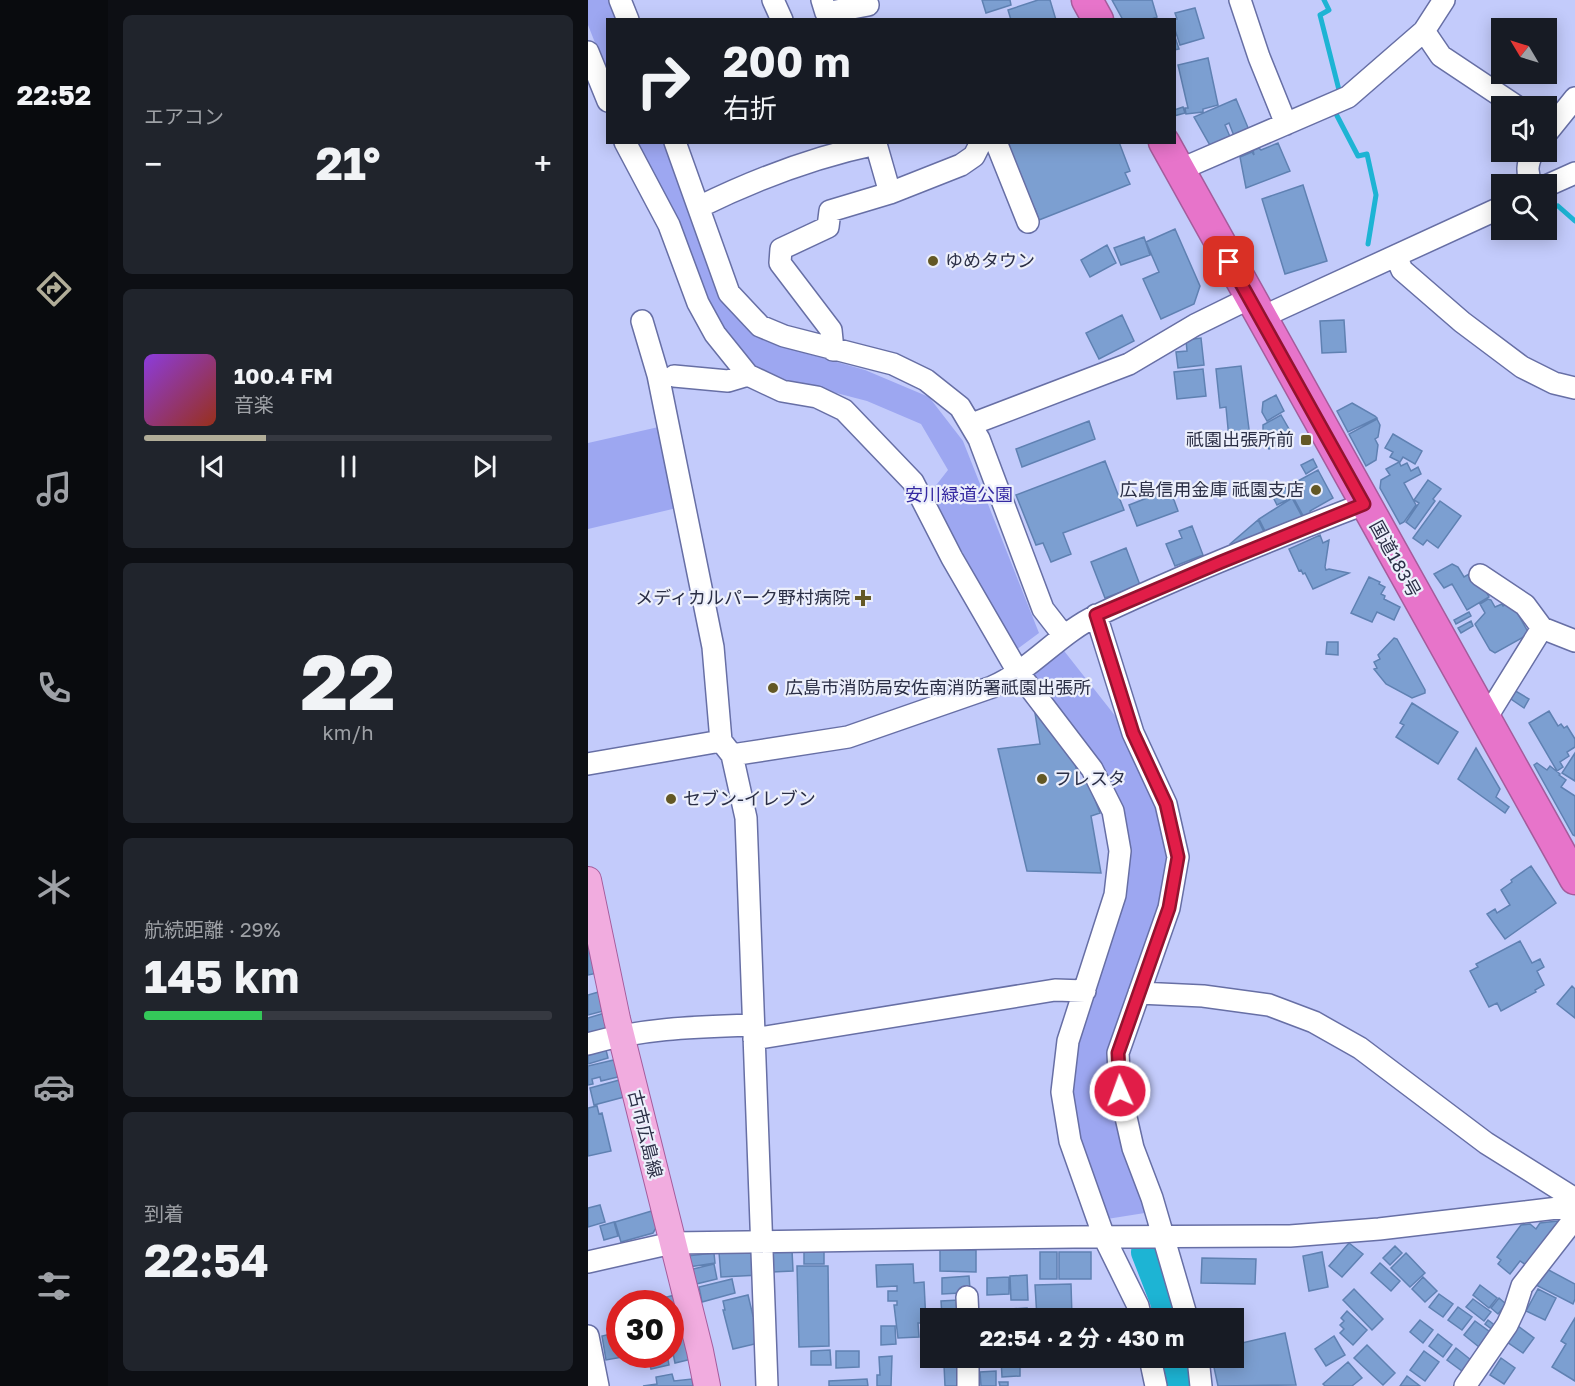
<!DOCTYPE html>
<html lang="ja">
<head>
<meta charset="utf-8">
<style>
	:root { --surface:#171b24; --page:#20242c; --text:#f1f3f6; --muted:#9ea1a6; --line:#363941; --accent:#b1ad98 }
	body { margin:0; font-family:"Golos Text","Noto Sans JP",sans-serif; background:var(--page); color:var(--text); height:100vh; display:flex; flex-direction:column; font-size:22px; white-space:nowrap }
	* { box-sizing:border-box; margin:0 }
	p { font-size:20px; color:var(--muted) }
	.icon { flex:none; width:33px; height:33px; fill:none; stroke:currentColor; stroke-width:2; stroke-linecap:round; stroke-linejoin:round }
	.map { position:relative; flex:1; overflow:hidden }
	.panel { display:flex; flex-direction:column; gap:15px; padding:15px; background:#0d0f14; width:480px }
	.panel>* { flex:none }
	.guide { position:absolute; left:18px; top:18px; width:570px; height:126px; border-radius:0px; box-shadow:0 3px 15px #0003; background:#171b24; color:var(--text); overflow:hidden }
	.needle { width:39px; rotate:308deg }
	.controls { position:absolute; left:903px; top:18px; display:grid; gap:12px }
	.controls a { display:grid; place-items:center; width:66px; height:66px; border-radius:0px; background:var(--surface); box-shadow:0 3px 15px #0003; font-size:30px }
	.speed { position:absolute; left:18px; top:1290px; display:flex; gap:12px; font-size:30px; font-weight:700; text-align:center }
	.speed>* { display:grid; place-content:center; width:78px; height:78px; border-radius:50%; background:var(--surface); box-shadow:0 3px 15px #0003; line-height:1 }
	.speed .limit { border:9px solid #d22; background:#fff; color:#111 }
	.pin { position:absolute; display:grid; place-items:center; width:51px; height:51px; color:#fff; margin:-26px; border-radius:12px; box-shadow:0 3px 9px #0006 }
	.me { position:absolute; width:66px; margin:-33px; rotate:358deg; stroke-linejoin:round; filter:drop-shadow(0 0 4px #0008) }
	.turn { display:flex; align-items:center; gap:21px; height:126px; padding:0 18px; font-size:27px }
	.turn .icon { width:78px; height:78px; stroke-width:2.5 }
	.turn b { display:block; font-size:42px; line-height:51px }
	.big { font-size:45px; font-weight:700; line-height:1.1 }
	.panel .tile { flex:1; display:flex; flex-direction:column; justify-content:center; gap:9px; min-width:0; padding:0 21px; border-radius:9px; background:var(--page) }
	.panel .dial { align-items:center; gap:0 }
	.dial b { font-size:78px; line-height:1 }
	.song { display:flex; align-items:center; gap:18px }
	.cover { width:72px; height:72px; border-radius:9px; background:linear-gradient(135deg,hsl(270 70% 55%),hsl(10 70% 35%)) }
	.played { height:6px; border-radius:3px; background:linear-gradient(90deg,var(--accent) 30%,var(--line) 30%) }
	.keys { display:flex; justify-content:space-around; direction:ltr }
	.heat { display:flex; justify-content:space-between; align-items:center; font-size:33px; direction:ltr }
	.charge { height:9px; border-radius:4px; background:linear-gradient(90deg,#34c759 29%,var(--line) 0) }
	.trip { position:absolute; left:332px; top:1308px; width:324px; height:60px; border-radius:0px; background:var(--surface); box-shadow:0 3px 15px #0003; font-weight:700; line-height:60px; text-align:center }
	main { display:flex; flex:1; min-height:0 }
	.tab-bar { display:flex; flex-direction:column; width:108px; justify-content:space-around; align-items:center; background:#090b0e; color:var(--muted) }
	.tab-bar .icon { width:42px; height:42px }
	.tab-bar .active { color:var(--accent) }
	.tab-bar b { font-size:27px; color:var(--text) }
	.map>svg:first-child { display:block }
	.green { fill:#9da7f1 }
	.lines { fill:none; stroke-linecap:round; stroke-linejoin:round }
	.stream { stroke:#1db4d4; stroke-width:5 }
	.river { stroke:#1db4d4; stroke-width:30 }
	.building { fill:#7c9fd1; stroke:#5f81b2; stroke-width:1.5 }
	.minor-casing { stroke:#676fa5; stroke-width:24 }
	.major-casing { stroke:#a55c9c; stroke-width:28 }
	.highway-casing { stroke:#a55c9c; stroke-width:33 }
	.minor { stroke:#fff; stroke-width:21 }
	.major { stroke:#f1acdf; stroke-width:26 }
	.highway { stroke:#e774ca; stroke-width:30 }
	.route-casing { stroke:#92132f; stroke-width:15 }
	.route { stroke:#e11d48; stroke-width:10 }
	.poi-dot { fill:#635825; stroke:#eceffb; stroke-width:2 }
	.labels { text-anchor:middle; stroke-width:4.5; stroke-linejoin:round; paint-order:stroke }
	.poi-label { font-size:18px; fill:#2b2f46; stroke:#eceffb; text-anchor:start }
	.park-label { font-size:18px; fill:#352aa2; stroke:#eceffb }
	.street-label { font-size:18px; fill:#2b2f46; stroke:#eceffb }
</style>
</head>
<body>
<main>
<nav class="tab-bar">
<b>22:52</b>
<svg class="icon active" aria-label="directions" viewBox="0 0 24 24"><path d="M12 3l9 9-9 9-9-9zM9 14v-3h6M13 9l2 2-2 2"/></svg>
<svg class="icon" aria-label="music" viewBox="0 0 24 24"><path d="M9 18V5l10-2v13"/><circle cx="6" cy="18" r="3"/><circle cx="16" cy="16" r="3"/></svg>
<svg class="icon" aria-label="phone" viewBox="0 0 24 24"><path d="M5 4h4l2 5-3 2q2 4 5 5l2-3 5 2v4C11 20 4 13 5 4z"/></svg>
<svg class="icon" aria-label="climate" viewBox="0 0 24 24"><path d="M12 3v18M4 7l16 10M4 17L20 7"/></svg>
<svg class="icon" aria-label="car" viewBox="0 0 24 24"><path d="M5 17H2v-5l4-1 3-4h7l3 4 3 1v5h-3M9 17h6M6 11h13"/><circle cx="7" cy="17" r="2"/><circle cx="17" cy="17" r="2"/></svg>
<svg class="icon" aria-label="filters" viewBox="0 0 24 24"><path d="M4 7h16M4 17h16"/><circle cx="9" cy="7" r="2"/><circle cx="15" cy="17" r="2"/></svg>
</nav>
<section class="panel">
<div class="tile"><p>エアコン</p>
<div class="heat"><a>−</a><b class="big">21°</b><a>+</a></div>
</div>
<div class="tile">
<div class="song"><i class="cover"></i><div><b>100.4 FM</b><p>音楽</p></div></div>
<div class="played"></div>
<div class="keys"><svg class="icon" aria-label="previous" viewBox="0 0 24 24"><path d="M18 5L8 12l10 7zM5 5v14"/></svg><svg class="icon" aria-label="pause" viewBox="0 0 24 24"><path d="M8 5v14M16 5v14"/></svg><svg class="icon" aria-label="next" viewBox="0 0 24 24"><path d="M6 5l10 7-10 7zM19 5v14"/></svg></div>
</div>
<div class="tile dial"><b>22</b><p>km/h</p></div>
<div class="tile"><p>航続距離 · 29%</p><b class="big">145 km</b><div class="charge"></div></div>
<div class="tile"><p>到着</p><b class="big">22:54</b></div>
</section>
<div class="map">
<svg width="987" height="1386" viewBox="0 0 987 1386">
	<rect width="100%" height="100%" fill="#c3cbfb"/>
	<!-- green -->
	<path class="green" d="M0,0H28L34,19L20,20L19,73L0,25Z
		M45,143H79L154,317L210,351L277,370L341,397L375,441L451,633L428,650L342,493L360,470L333,424L279,401L167,372L122,314Z
		M75,426L93,507L0,529V443Z
		M473,647L532,722L570,799L587,858L527,1051L563,1212L519,1219L494,1151L483,1092L490,1037L527,927L530,804L440,676Z"/>
	<g class="lines">
		<!-- stream -->
		<path class="stream" d="M736,0L741,10L732,15L752,94
			M746,110L770,156L779,154L788,195L780,244
			M970,206L987,221"/>
		<!-- river -->
		<path class="river" d="M558,1252L577,1301L581,1318
			M589,1358L595,1386"/>
	</g>
	<!-- building -->
	<path class="building" d="M394,0H422L423,5L398,13Z
		M450,0H462L468,20H423L420,10Z
		M524,0H564L569,17L561,20H535Z
		M607,8L616,38L592,45L586,27V20L589,19L587,13Z
		M586,34L591,49L586,50Z
		M620,58L630,105L615,109V112L598,114L597,108H600L590,65Z
		M648,99L661,130L646,136L641,123L637,125L643,139L623,147L606,117Z
		M595,107L597,113L586,116V110Z
		M420,142H531L542,171L537,173L542,184L451,220L447,209L433,214L409,154L422,148Z
		M690,143L702,171L658,188L652,157L664,152L666,155L665,150L671,148L673,150Z
		M715,185L739,261L697,274L674,199Z
		M587,229L612,286L606,304L573,319L555,279L571,272L558,242Z
		M556,237L562,255L533,265L526,248Z
		M519,245L528,263L502,277L493,260Z
		M534,315L546,341L511,359L498,333Z
		M756,320L758,352L734,353L732,321Z
		M613,338L616,365L590,368L588,352L599,351L598,340Z
		M653,366L662,437L641,439L638,407L632,408L628,369Z
		M615,369L618,396L589,399L586,372Z
		M688,395L696,411L679,421L674,412L675,402Z
		M764,403L787,416L789,418L760,432L749,411Z
		M693,415L705,436L681,449L675,437V425Z
		M789,419L792,425L790,437L787,439L790,445L788,460L778,466L761,434Z
		M501,421L507,439L434,467L428,449Z
		M805,434L834,451L827,464L815,457L812,462L802,457L805,452L797,448Z
		M725,459L729,467L718,474L713,465Z
		M517,461L536,510L475,533L483,554L463,562L455,543L448,545L428,495Z
		M811,462L813,466L819,463L823,471L830,467L833,474L816,483L828,505L816,522L812,524L792,488L793,480L802,475L798,469Z
		M730,470L745,498L722,511L725,517L718,521L705,497L689,505L684,495Z
		M840,480L853,489L845,499L847,501L827,529L818,522L831,503L826,500Z
		M582,489L590,511L549,526L541,505Z
		M704,498L716,520L679,535L671,519Z
		M852,501L873,516L850,548L839,540L835,545L825,538Z
		M670,520L678,536L643,549L642,544Z
		M604,526L615,555L587,566L578,544L594,538L591,531Z
		M732,535L735,543L741,540L737,567L738,570L741,569L761,573L725,589L717,573L715,574L713,570L711,571L701,549Z
		M538,548L552,585L517,598L503,562Z
		M864,564L870,567L876,577L881,574L885,581L895,586L901,597L879,610L864,584L856,588L846,574Z
		M781,577L792,582L791,584L797,587L793,594L797,596L796,599L812,607L806,620L789,612L784,622L763,613Z
		M900,599L903,600L907,607L914,604L915,606L922,602L924,603L940,632L939,635L907,653L902,650L887,624L897,613L892,604Z
		M881,612L883,616L868,624L866,620Z
		M883,621L885,626L873,633L870,628Z
		M806,638L809,639L837,690V693L824,698L798,684L786,669L789,668L786,662L792,659L790,655Z
		M739,642H750V655L738,654Z
		M924,689L941,699L936,708L920,697Z
		M824,703L870,732L850,764L808,737L816,725L812,723Z
		M455,711L486,757L491,785L500,781L512,813L503,816L513,873L439,871L410,749L452,744L447,713Z
		M961,711L970,726L973,724L976,728L979,726L987,739V747L979,752L981,756L972,762L975,767L969,771L941,723Z
		M888,748L912,789L908,797L921,807L917,813L870,779Z
		M987,753V781L974,773Z
		M949,763L959,770L962,766L972,774L971,775L978,780L973,787L987,796V836L985,835L946,765Z
		M943,866L968,903L917,939L899,914L907,909L909,913L922,905L913,890L924,882L923,880Z
		M5,941L14,972L0,975V943Z
		M932,941L944,963L952,959L956,967L949,971L956,985L947,990L948,992L913,1011L909,1003L901,1007L882,971L890,967L888,964Z
		M984,986L987,989V1018L969,1004Z
		M14,991L19,1010L0,1015V995Z
		M20,1012L24,1030L0,1036V1018Z
		M17,1046L20,1058L0,1064V1051Z
		M30,1059L34,1076L13,1081L12,1077L4,1079L5,1084L0,1085V1066Z
		M35,1079L40,1096L6,1105L2,1088Z
		M9,1106L11,1114L14,1113L23,1151L0,1156V1108Z
		M12,1205L17,1222L0,1227V1208Z
		M67,1210L71,1223L65,1233L33,1242L27,1222Z
		M970,1221L976,1226L938,1265L932,1261L922,1274L910,1264L913,1260L909,1257L933,1225L942,1224L948,1229L952,1223Z
		M26,1222L30,1236L16,1240L12,1226Z
		M761,1243L775,1254L754,1277L741,1266Z
		M807,1246L814,1253L802,1265L795,1258Z
		M236,1249V1264H216V1250Z
		M168,1250L172,1275L133,1277L131,1252Z
		M187,1250H204L205,1271L184,1272V1253Z
		M352,1250H388V1272L352,1271Z
		M452,1252H469V1279H452Z
		M471,1252H503V1279H471Z
		M734,1252L740,1287L721,1291L715,1256Z
		M126,1253L127,1263L101,1267L99,1256Z
		M818,1253L837,1273L822,1287L803,1268Z
		M614,1258L668,1259L667,1284L613,1283Z
		M792,1263L812,1281L803,1291L783,1273Z
		M126,1264L129,1279L108,1284L105,1269Z
		M325,1264L326,1283L336,1282L338,1323H330L331,1337L310,1338L306,1305H309V1301H300V1291H309V1286L289,1287L288,1265Z
		M209,1266H240L241,1346L211,1347Z
		M955,1267L987,1284V1299L985,1304L946,1284Z
		M439,1275L440,1300H423L422,1276Z
		M381,1276L382,1289L373,1293L354,1294V1278Z
		M421,1277V1294L399,1295V1278Z
		M835,1277L849,1291L837,1302L824,1289Z
		M144,1279L147,1293L114,1302L111,1287Z
		M483,1284L484,1318H449L447,1285Z
		M892,1285L909,1298L901,1308L885,1295Z
		M766,1289L795,1319L784,1330L755,1300Z
		M950,1289L968,1298L957,1320L938,1311Z
		M851,1294L865,1304L855,1317L841,1307Z
		M87,1295L92,1312L86,1314L85,1311H82V1304H63V1301Z
		M160,1295L165,1316L168,1315L171,1343L145,1349L135,1310H137L135,1301Z
		M911,1298L918,1304L910,1314L903,1308Z
		M885,1299L903,1312L896,1321L878,1307Z
		M371,1300L372,1316L354,1317L353,1301Z
		M870,1307L884,1317L874,1330L860,1320Z
		M439,1308V1318H422V1309Z
		M759,1311L779,1330L765,1345L752,1333L756,1329L752,1325L756,1321L753,1318Z
		M515,1314V1318H484V1316Z
		M987,1318V1381L964,1367L978,1344L973,1341Z
		M832,1320L845,1330L835,1343L822,1332Z
		M900,1320L909,1327L906,1331L897,1324Z
		M887,1321L902,1332L891,1347L876,1335Z
		M293,1326H307L308,1344L293,1345Z
		M930,1326L946,1338L935,1353L919,1342Z
		M32,1332V1354L46,1355L18,1360L14,1336Z
		M101,1333L108,1358L87,1363L82,1338Z
		M697,1333L708,1385L630,1386L624,1358H645V1345Z
		M850,1334L864,1345L855,1357L841,1346Z
		M746,1336L757,1355L738,1366L727,1349Z
		M779,1345L807,1373L795,1385L766,1358Z
		M868,1348L883,1360L874,1371L859,1360Z
		M242,1350L243,1365H223V1351Z
		M248,1351H271V1367L248,1368Z
		M836,1351L851,1362L837,1381L822,1370Z
		M59,1354H79L81,1365L63,1369Z
		M304,1356L303,1386H289V1375H292L291,1357Z
		M394,1358H408V1361H394Z
		M413,1358H432V1376L414,1377Z
		M913,1358L927,1368L916,1384L902,1375Z
		M760,1362L774,1378L764,1386H737L735,1384Z
		M374,1364L375,1386H357L356,1365Z
		M408,1371V1386H393L392,1372Z
		M84,1374L86,1381L104,1379L105,1386H55L69,1384L68,1377Z
		M819,1376L832,1386H812Z
		M279,1379L280,1386H241V1381Z
		M411,1382H420V1386H412Z"/>
	<g class="lines">
		<defs>
			<path id="minor" d="M32,0L40,20
				M185,0L194,20
				M234,0L238,13L280,5L278,0
				M652,0L671,57L698,124
				M836,31L853,56L928,106
				M0,52L20,101
				M958,134L987,98
				M37,142L81,225L110,303L127,334L160,375L194,391L229,397L256,410L325,482L364,558L430,672L504,769L525,811L532,851L527,895L480,1041L474,1092L482,1141L516,1237L550,1306L553,1318
				M87,142L141,293L172,326L196,336L305,364L338,380L372,407L391,439L455,609L476,636
				M408,142L440,222
				M591,170L760,97L836,31L856,0
				M944,184C938,172 939,164 945,152
				M958,186L987,173
				M111,207C168,179 226,157 288,144L302,193
				M808,256L814,270L874,322L934,367L966,383L987,388
				M672,318L914,207
				M54,321L70,375L125,647L133,741L144,755L158,818L179,1386
				M245,350L243,330L192,263L193,249L240,227L242,211L302,193L373,165L386,156L393,142
				M86,376L140,381L160,375
				M384,424L541,364L607,325L662,298
				M892,575L937,605L954,628L897,720
				M508,615L545,733L578,804L590,857L581,908L530,1053L532,1091L545,1148L564,1198L599,1318
				M954,628L987,641
				M144,755L260,737L404,687C443,670 471,633 510,615C596,574 687,538 776,504
				M0,764L133,741
				M551,993L615,996L681,1005L726,1022L772,1048L898,1143L987,1199
				M166,1039L467,990L497,991
				M0,1044C55,1028 108,1027 165,1025
				M0,1262L84,1243L486,1237L702,1236L791,1229L987,1206
				M379,1297L380,1318
				M0,1336L10,1386
				M380,1358V1386
				M562,1358L568,1386
				M610,1358L613,1386
				M877,1386L919,1325L927,1308L934,1286L987,1218"/>
			<path id="major" d="M0,880L29,1019L112,1351L119,1386"/>
			<path id="highway" d="M499,0L510,20
				M576,142L987,879"/>
		</defs>
		<!-- minor casing -->
		<use href="#minor" class="minor-casing"/>
		<!-- major casing -->
		<use href="#major" class="major-casing"/>
		<!-- highway casing -->
		<use href="#highway" class="highway-casing"/>
		<!-- minor -->
		<use href="#minor" class="minor"/>
		<!-- major -->
		<use href="#major" class="major"/>
		<!-- highway -->
		<use href="#highway" class="highway"/>
	</g>
	<g class="lines">
		<defs>
			<path id="route" d="M532,1091L530,1053L581,908L590,857L578,804L545,733L508,615L633,562L776,504L641,262"/>
		</defs>
		<!-- route casing -->
		<use href="#route" class="route-casing"/>
		<!-- route -->
		<use href="#route" class="route"/>
	</g>
	<!-- markers -->
	<g class="poi-dot">
		<circle cx="345" cy="261" r="6"/>
		<rect x="712" y="434" width="12" height="12" rx="3"/>
		<circle cx="728" cy="490" r="6"/>
		<path d="M272 589h6v6h6v6h-6v6h-6v-6h-6v-6h6z"/>
		<circle cx="185" cy="688" r="6"/>
		<circle cx="454" cy="779" r="6"/>
		<circle cx="83" cy="799" r="6"/>
	</g>
	<g class="labels">
		<!-- poi labels -->
		<g class="poi-label">
			<text x="357" y="267">ゆめタウン</text>
			<text x="706" y="446" text-anchor="end">祇園出張所前</text>
			<text x="716" y="496" text-anchor="end">広島信用金庫 祇園支店</text>
			<text x="262" y="604" text-anchor="end">メディカルパーク野村病院</text>
			<text x="197" y="694">広島市消防局安佐南消防署祇園出張所</text>
			<text x="466" y="785">フレスタ</text>
			<text x="95" y="805">セブン-イレブン</text>
		</g>
		<!-- park labels -->
		<g class="park-label">
			<text x="371" y="501">安川緑道公園</text>
		</g>
		<!-- street labels -->
		<g class="street-label">
			<text transform="translate(807 559) rotate(61)" y="6">国道183号</text>
			<text transform="translate(57 1134) rotate(76)" y="6">古市広島線</text>
		</g>
	</g>
</svg>
<div class="controls">
<a><svg class="needle" viewBox="-14 -14 28 28"><path d="M0-13l5 13h-10z" fill="#e53935"/><path d="M0 13l5-13h-10z" fill="#9ea1a6"/></svg></a>
<a><svg class="icon" aria-label="sound" viewBox="0 0 24 24"><path d="M4 9h4l5-4v14l-5-4H4zM17 9q2 3 0 6"/></svg></a>
<a><svg class="icon" aria-label="search" viewBox="0 0 24 24"><circle cx="10" cy="10" r="6"/><path d="M15 15l6 6"/></svg></a>
</div>
<div class="speed"><div class="limit">30</div></div>
<div class="pin" style="left:641px;top:262px;background:#d93025"><svg class="icon" aria-label="arrive" viewBox="0 0 24 24"><path d="M6 21V4h12l-3 4 3 4H6"/></svg></div>
<svg class="me" style="left:532px;top:1091px" viewBox="-20 -20 40 40"><circle r="17" fill="#e11d48" stroke="#fff" stroke-width="3"/><path d="M0-11L8 9 0 5-8 9z" fill="#fff"/></svg>
<div class="trip">22:54 · 2 分 · 430 m</div>
<div class="guide">
<div class="turn"><svg class="icon" aria-label="right" viewBox="0 0 24 24"><path d="M7 20v-9h11M14 6l5 5-5 5"/></svg><div><b>200 m</b>右折</div></div>
</div>
</div>
</main>
</body>
</html>
